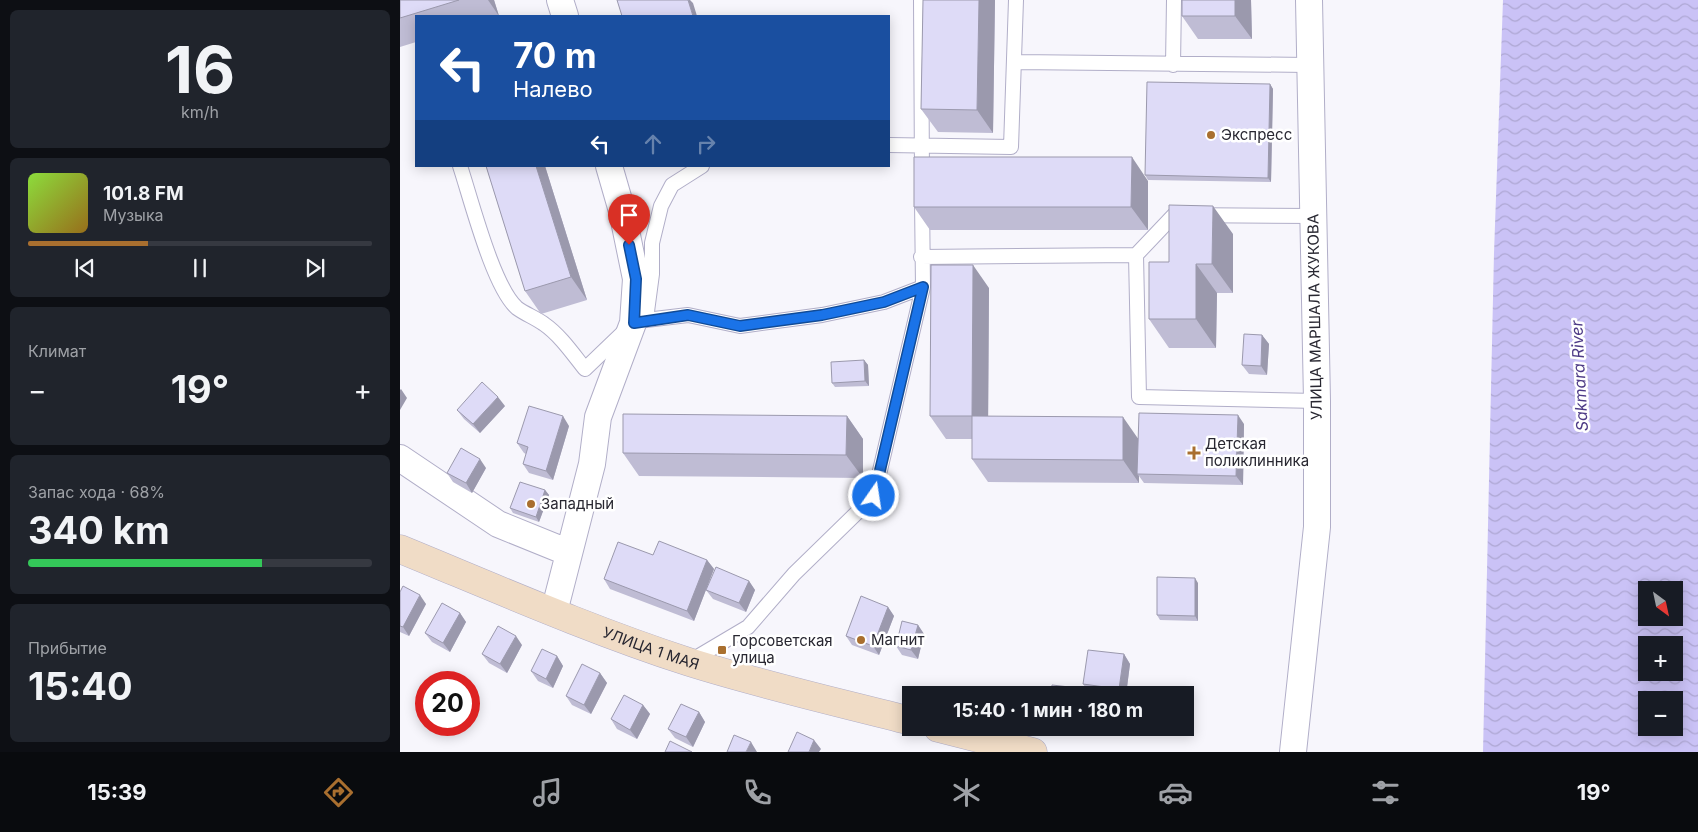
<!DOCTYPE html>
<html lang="ru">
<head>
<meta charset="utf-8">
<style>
	:root { --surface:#171b24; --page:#20242c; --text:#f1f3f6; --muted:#9ea1a6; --line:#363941; --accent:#a96f2f }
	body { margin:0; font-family:Inter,sans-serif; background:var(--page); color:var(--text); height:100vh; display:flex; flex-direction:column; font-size:19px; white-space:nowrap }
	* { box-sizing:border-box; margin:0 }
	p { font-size:16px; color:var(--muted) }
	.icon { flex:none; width:28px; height:28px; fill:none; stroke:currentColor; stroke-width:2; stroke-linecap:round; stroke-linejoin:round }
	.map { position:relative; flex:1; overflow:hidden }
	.panel { display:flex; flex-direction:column; gap:10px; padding:10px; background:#0d0f14; width:400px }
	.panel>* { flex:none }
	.top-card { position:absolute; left:15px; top:15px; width:475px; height:152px; border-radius:0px; box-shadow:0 2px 12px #0003; background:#1a4fa0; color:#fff; overflow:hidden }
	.needle { width:32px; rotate:147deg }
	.tools { position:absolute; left:1238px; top:581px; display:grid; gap:10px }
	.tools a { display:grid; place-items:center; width:45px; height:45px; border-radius:0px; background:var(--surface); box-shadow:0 2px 12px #0003; font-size:25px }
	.speed { position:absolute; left:15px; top:671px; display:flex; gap:10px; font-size:25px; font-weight:700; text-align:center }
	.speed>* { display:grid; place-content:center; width:65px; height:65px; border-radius:50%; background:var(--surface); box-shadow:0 2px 12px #0003; line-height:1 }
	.speed .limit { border:8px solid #d22; background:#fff; color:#111 }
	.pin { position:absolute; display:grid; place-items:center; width:42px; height:42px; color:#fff; margin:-51px -21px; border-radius:50% 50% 50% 0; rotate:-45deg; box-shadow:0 0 5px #0007 }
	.pin .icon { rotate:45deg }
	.me { position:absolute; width:55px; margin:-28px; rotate:13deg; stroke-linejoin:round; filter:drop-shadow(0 0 4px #0008) }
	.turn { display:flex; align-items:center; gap:18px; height:105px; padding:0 15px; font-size:22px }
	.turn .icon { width:65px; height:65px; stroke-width:2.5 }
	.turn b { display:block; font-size:35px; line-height:42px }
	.lanes { display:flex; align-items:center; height:48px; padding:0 15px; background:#0003; justify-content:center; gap:25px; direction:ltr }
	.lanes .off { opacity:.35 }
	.big { font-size:38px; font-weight:700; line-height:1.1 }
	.panel .widget { flex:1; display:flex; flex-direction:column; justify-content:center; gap:8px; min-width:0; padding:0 18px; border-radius:8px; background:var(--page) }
	.panel .dial { align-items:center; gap:0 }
	.dial b { font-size:65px; line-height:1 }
	.song { display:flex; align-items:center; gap:15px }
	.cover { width:60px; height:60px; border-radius:8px; background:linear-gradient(135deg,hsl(90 70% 55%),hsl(40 70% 35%)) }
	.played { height:5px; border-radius:2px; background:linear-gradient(90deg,var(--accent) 35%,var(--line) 35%) }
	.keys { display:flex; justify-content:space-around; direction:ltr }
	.heat { display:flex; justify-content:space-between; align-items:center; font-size:28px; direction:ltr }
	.charge { height:8px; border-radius:4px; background:linear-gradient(90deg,#34c759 68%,var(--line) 0) }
	.trip { position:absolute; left:502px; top:686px; width:292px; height:50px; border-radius:0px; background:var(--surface); box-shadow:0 2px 12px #0003; font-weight:700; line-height:50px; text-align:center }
	.tab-bar { display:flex; height:80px; justify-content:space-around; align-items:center; background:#090b0e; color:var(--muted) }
	.tab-bar .icon { width:35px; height:35px }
	.tab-bar .selected { color:var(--accent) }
	.tab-bar b { font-size:22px; color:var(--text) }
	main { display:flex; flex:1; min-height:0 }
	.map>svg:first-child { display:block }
	.water { fill:url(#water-waves); fill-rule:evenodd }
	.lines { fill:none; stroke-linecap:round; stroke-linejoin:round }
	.lane-casing { stroke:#b1aec8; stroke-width:16 }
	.street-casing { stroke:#b1aec8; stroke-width:28 }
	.secondary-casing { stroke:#b1aec8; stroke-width:29 }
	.lane { stroke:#fff; stroke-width:14 }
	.street { stroke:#fff; stroke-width:26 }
	.secondary { stroke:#f0dcc6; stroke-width:28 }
	.wall { fill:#bfbcd4 }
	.shaded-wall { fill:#9b99ad }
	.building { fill:#dedbf7; stroke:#9b99ad }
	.route-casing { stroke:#114b97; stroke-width:12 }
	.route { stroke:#1a73e8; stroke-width:9 }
	.poi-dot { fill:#a96f2f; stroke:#fff; stroke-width:2 }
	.labels { text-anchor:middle; stroke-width:5; stroke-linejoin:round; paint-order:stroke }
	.poi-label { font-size:15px; fill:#282731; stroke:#fff; text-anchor:start }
	.street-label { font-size:15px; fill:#282731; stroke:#fff }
	.water-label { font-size:16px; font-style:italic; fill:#4d3a86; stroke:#fff }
</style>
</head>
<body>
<main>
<section class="panel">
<div class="widget dial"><b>16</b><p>km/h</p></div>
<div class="widget">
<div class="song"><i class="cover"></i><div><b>101.8 FM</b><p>Музыка</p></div></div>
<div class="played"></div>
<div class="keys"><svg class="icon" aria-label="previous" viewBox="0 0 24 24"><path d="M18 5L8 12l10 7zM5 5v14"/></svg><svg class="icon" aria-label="pause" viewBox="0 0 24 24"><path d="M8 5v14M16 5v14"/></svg><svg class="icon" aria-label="next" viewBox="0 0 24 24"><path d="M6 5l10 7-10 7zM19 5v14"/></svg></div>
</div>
<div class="widget"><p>Климат</p>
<div class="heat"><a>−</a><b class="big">19°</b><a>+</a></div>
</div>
<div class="widget"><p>Запас хода · 68%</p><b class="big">340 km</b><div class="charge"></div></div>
<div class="widget"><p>Прибытие</p><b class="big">15:40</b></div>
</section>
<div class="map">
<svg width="1298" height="752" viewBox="0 0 1298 752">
	<defs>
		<pattern id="water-waves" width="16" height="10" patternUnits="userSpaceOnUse" patternTransform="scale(1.25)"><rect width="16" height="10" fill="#cac2f6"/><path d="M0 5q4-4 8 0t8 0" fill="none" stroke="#aea7d3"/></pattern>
	</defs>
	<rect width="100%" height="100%" fill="#f7f6fc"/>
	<!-- water -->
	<path class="water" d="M1103,0H1298V752H1083L1094,253ZM1246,590H1274V618H1246ZM1246,645H1274V672H1246ZM1246,700H1274V728H1246Z"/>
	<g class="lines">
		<defs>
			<path id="lane" d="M521,0L522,176
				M614,62L908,65
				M773,65L774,0
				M489,145L611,147L616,0
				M60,166C71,199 93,287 117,308C125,314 136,318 144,324C160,335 173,354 185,369L233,323L246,320L288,315L340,326L422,315L484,302L523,287L522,200
				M914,216L774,215L736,255L739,397L917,401
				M521,257L736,255
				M246,319L252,274V243L261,206L272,185L302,166
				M289,662L348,627L394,574L474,496L523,287"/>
			<path id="street" d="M160,0L165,16
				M0,458L98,524L167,552
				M154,612L192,464L198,417L233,323L236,279L222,211L209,166
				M893,752L917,527V401L909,0"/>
			<g id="secondary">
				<path id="s1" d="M0,549C95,588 190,630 289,662C362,685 437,702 511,721"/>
				<path d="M538,728L633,752"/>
			</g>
		</defs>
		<!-- lane casing -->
		<use href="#lane" class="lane-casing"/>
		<!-- street casing -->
		<use href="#street" class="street-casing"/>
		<!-- secondary casing -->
		<use href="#secondary" class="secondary-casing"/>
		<!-- lane -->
		<use href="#lane" class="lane"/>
		<!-- street -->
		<use href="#street" class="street"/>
		<!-- secondary -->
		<use href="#secondary" class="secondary"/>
	</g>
	<!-- wall -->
	<path class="wall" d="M0,0H94L99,16H16V42L0,47Z
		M523,0H595L593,133L538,132L521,109Z
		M782,0H851L852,39H798L782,16Z
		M870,84L873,89L871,182L748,180L745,175Z
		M86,166H145L187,300L141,314L125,291Z
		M748,181V230H530L514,207Z
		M833,234V293H817L816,348H769L749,319L769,262Z
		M589,288L588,416L738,438L844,424L843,485L744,483L739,476V483L588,482L572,459V439H546L530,416Z
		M862,335L869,344L867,375L849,374L842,365Z
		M464,360L468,365L469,386L435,387L432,383Z
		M105,406L80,433L64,419L57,410Z
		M447,416L463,439V478L239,476L223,453Z
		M169,426L153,480L129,473L123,464L126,454L124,453L117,443Z
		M86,468L72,493L53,482L47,473Z
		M145,490L149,495L139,522L113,513L110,508Z
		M253,555L307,560L314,569L294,621L210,589L204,579Z
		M349,581L355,590L346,612L313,599L306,590Z
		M798,583V621L760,620L757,615Z
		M0,592L26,604L9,636L0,632Z
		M488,607L494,616L479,655L452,645L446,636Z
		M60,613L66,622L50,652L32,642L25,633Z
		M518,625L524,634L518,659L502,655L496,646Z
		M122,645L107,673L89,663L82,654Z
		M724,654L730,664L726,695H699L690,694L683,684Z
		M157,656L163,666L153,688L138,681L131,671Z
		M200,673L207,683L191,714L172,705L166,696Z
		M243,705L250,714L237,739L217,729L211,719Z
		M299,712L305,722L293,747L275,738L268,729Z
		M656,728H681L680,731Z"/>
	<!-- shaded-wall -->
	<path class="shaded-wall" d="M88,0H94L99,16Z
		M288,0H290L293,3L297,16H293Z
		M579,0H595L593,133L577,110Z
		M835,0H851L852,39L835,16Z
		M870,84L873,89L871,182L868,178Z
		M732,157L748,181V230L731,207Z
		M136,166H145L187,300L171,277Z
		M813,206L833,234V293L812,264Z
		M796,264L817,293L816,348L796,319Z
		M573,265L589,288L588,439L572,416Z
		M862,335L869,344L867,375L861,366Z
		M464,360L468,365L469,386L465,381Z
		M1,389L7,398L0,410V390Z
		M98,397L105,406L80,433L73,424Z
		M838,415L844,424L843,485L836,476Z
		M163,416L169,426L153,480L146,471Z
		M447,416L463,439V478L446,455Z
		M723,417L739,440L737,474L739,476V483L723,460Z
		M80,459L86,468L72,493L66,483Z
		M145,490L149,495L139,522L136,517Z
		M307,560L314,569L294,621L287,611Z
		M795,578L798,583V621L795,616Z
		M349,581L355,590L346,612L339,603Z
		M20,595L26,604L9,636L3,627Z
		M488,607L494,616L479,655L473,646Z
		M60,613L66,622L50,652L43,643Z
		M518,625L524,634L518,659L511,650Z
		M116,636L122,645L107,673L100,664Z
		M724,654L730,664L726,695H723L719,689Z
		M157,656L163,666L153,688L146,679Z
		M200,673L207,683L191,714L184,705Z
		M678,688L683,695H677Z
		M243,705L250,714L237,739L230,730Z
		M299,712L305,722L293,747L286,737Z
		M414,740L421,749L419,752H409Z
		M351,742L357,752H346Z"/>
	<!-- building -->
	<path class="building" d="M0,0H59L0,18Z
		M217,0H288L293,16H222Z
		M523,0H579L577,110L521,109Z
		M782,0H835V16H782Z
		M747,82L870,84L868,178L745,175Z
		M514,157H732L731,207H514Z
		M86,166H136L171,277L125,291Z
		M769,205L813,206L812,264H796V319H749V262H769Z
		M531,265H573L572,416H530Z
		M844,334L862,335L861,366L842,365Z
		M464,360L465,381L432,383L431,362Z
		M82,382L98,397L73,424L57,410Z
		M129,406L163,416L146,471L123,464L128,447L117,443Z
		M739,413L838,415L836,476L737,474Z
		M223,414L447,416L446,455L223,453Z
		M572,416L723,417V460L572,459Z
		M61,448L80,459L66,483L47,473Z
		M120,482L145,490L136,517L110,508Z
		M259,541L307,560L287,611L204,579L218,542L253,555Z
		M316,567L349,581L339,603L306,590Z
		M757,577L795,578V616L757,615Z
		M3,586L20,595L3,627L0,626V592Z
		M461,596L488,607L473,646L446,636Z
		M42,603L60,613L43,643L25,633Z
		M502,621L518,625L511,650L496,646Z
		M98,626L116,636L100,664L82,654Z
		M142,649L157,656L146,679L131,671Z
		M688,650L724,654L719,689L683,684Z
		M182,664L200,673L184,705L166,696Z
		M652,685L678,688L677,695H651Z
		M224,695L243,705L230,730L211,719Z
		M281,704L299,712L286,737L268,729Z
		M397,732L414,740L409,752H388Z
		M334,735L351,742L346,752H327Z
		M270,741L292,752H265Z"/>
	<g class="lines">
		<defs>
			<path id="route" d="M229,245L236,279L234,323L288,315L340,326L422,315L484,302L523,287L474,496"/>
		</defs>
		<!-- route casing -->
		<use href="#route" class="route-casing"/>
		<!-- route -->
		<use href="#route" class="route"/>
	</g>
	<!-- markers -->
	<g class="poi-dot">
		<circle cx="811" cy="135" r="5"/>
		<path d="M791.5 445.5h5v5h5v5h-5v5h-5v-5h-5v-5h5z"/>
		<circle cx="131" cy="504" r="5"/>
		<circle cx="461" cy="640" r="5"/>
		<rect x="317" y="645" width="10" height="10" rx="2.5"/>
	</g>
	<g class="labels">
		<!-- poi labels -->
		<g class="poi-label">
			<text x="821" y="140">Экспресс</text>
			<text x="805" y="449">Детская<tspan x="805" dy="17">поликлинника</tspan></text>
			<text x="141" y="509">Западный</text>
			<text x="471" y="645">Магнит</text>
			<text x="332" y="646">Горсоветская<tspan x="332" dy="17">улица</tspan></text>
		</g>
		<!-- street labels -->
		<g class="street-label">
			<text transform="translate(915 317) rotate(-91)" y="5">УЛИЦА МАРШАЛА ЖУКОВА</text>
			<text dy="5" stroke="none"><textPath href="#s1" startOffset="270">УЛИЦА 1 МАЯ</textPath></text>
		</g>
		<!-- water labels -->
		<g class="water-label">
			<text transform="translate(1179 376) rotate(-93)" y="6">Sakmara River</text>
		</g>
	</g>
</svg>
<div class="tools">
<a><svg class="needle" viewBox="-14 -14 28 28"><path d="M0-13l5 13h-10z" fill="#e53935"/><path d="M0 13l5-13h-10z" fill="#9ea1a6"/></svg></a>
<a>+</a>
<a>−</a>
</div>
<div class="speed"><div class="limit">20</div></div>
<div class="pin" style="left:229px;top:245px;background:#d93025"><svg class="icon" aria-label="arrive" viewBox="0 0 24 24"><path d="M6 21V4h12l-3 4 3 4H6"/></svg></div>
<svg class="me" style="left:474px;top:496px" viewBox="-20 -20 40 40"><circle r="17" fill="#1a73e8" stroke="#fff" stroke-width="3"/><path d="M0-11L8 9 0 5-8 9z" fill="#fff"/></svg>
<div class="trip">15:40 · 1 мин · 180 m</div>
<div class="top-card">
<div class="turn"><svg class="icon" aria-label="left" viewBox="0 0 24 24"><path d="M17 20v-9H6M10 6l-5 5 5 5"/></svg><div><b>70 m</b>Налево</div></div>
<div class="lanes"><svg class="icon" aria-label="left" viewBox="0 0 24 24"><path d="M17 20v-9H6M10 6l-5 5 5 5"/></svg><svg class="icon off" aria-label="ahead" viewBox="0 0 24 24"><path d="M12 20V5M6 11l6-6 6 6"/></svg><svg class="icon off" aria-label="right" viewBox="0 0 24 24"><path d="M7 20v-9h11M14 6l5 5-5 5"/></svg></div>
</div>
</div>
</main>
<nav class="tab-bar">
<b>15:39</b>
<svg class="icon selected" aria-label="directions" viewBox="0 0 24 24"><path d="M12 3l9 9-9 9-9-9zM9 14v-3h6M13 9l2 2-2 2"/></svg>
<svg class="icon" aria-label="music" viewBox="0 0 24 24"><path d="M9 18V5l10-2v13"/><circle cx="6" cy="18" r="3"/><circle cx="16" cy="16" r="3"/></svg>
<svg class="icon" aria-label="phone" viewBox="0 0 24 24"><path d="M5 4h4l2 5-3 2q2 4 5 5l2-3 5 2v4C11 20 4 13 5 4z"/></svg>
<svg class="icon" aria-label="climate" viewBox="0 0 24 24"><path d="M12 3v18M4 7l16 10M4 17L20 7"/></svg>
<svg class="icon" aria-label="car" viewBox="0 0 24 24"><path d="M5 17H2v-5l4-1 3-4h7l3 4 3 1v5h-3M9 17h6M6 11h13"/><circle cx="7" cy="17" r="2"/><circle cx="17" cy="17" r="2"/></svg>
<svg class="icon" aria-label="filters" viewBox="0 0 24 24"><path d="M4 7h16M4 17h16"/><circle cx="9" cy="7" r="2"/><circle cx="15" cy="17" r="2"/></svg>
<b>19°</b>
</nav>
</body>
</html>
